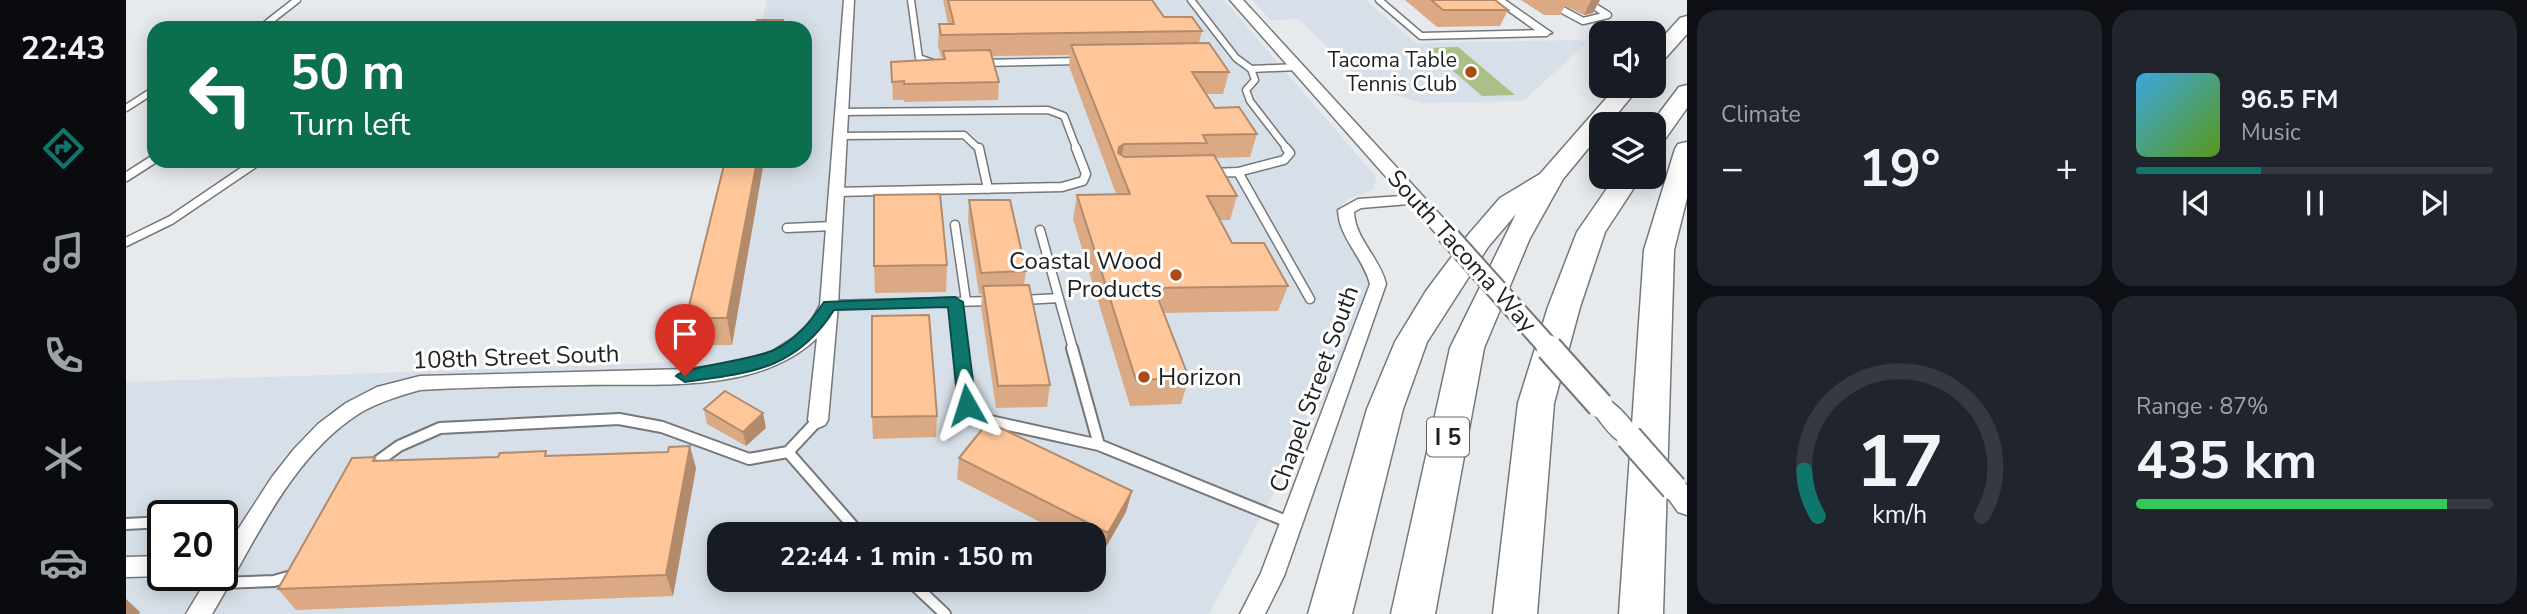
<!DOCTYPE html>
<html lang="en">
<head>
<meta charset="utf-8">
<style>
	:root { --surface:#171b24; --page:#20242c; --text:#f1f3f6; --muted:#9ea1a6; --line:#363941; --accent:#0f766e }
	body { margin:0; font-family:"Nunito Sans",sans-serif; background:var(--page); color:var(--text); height:100vh; display:flex; flex-direction:column; font-size:26px; white-space:nowrap }
	* { box-sizing:border-box; margin:0 }
	p { font-size:23px; color:var(--muted) }
	.icon { flex:none; width:38px; height:38px; fill:none; stroke:currentColor; stroke-width:2; stroke-linecap:round; stroke-linejoin:round }
	.map { position:relative; flex:1; overflow:hidden }
	.panel { display:flex; flex-direction:column; gap:10px; padding:10px; background:#0d0f14; width:840px }
	.panel>* { flex:none }
	.top-card { position:absolute; left:21px; top:21px; width:665px; height:147px; border-radius:21px; box-shadow:0 4px 18px #0003; background:#0b6e4f; color:#fff; overflow:hidden }
	.fabs { position:absolute; left:1463px; top:21px; display:grid; gap:14px }
	.fabs a { display:grid; place-items:center; width:77px; height:77px; border-radius:14px; background:var(--surface); box-shadow:0 4px 18px #0003; font-size:35px }
	.speed { position:absolute; left:21px; top:500px; display:flex; gap:14px; font-size:35px; font-weight:700; text-align:center }
	.speed>* { display:grid; place-content:center; width:91px; height:91px; border-radius:50%; background:var(--surface); box-shadow:0 4px 18px #0003; line-height:1 }
	.speed .limit { border:4px solid #111; border-radius:10px; background:#fff; color:#111 }
	.pin { position:absolute; display:grid; place-items:center; width:60px; height:60px; color:#fff; margin:-72px -30px; border-radius:50% 50% 50% 0; rotate:-45deg; box-shadow:0 0 7px #0007 }
	.pin .icon { rotate:45deg }
	.me { position:absolute; width:77px; margin:-38px; rotate:354deg; stroke-linejoin:round; filter:drop-shadow(0 0 5px #0008) }
	.turn { display:flex; align-items:center; gap:24px; height:147px; padding:0 28px; font-size:32px }
	.turn .icon { width:91px; height:91px; stroke-width:2.5 }
	.turn b { display:block; font-size:49px; line-height:60px }
	.big { font-size:52px; font-weight:700; line-height:1.1 }
	.panel .card { flex:1; display:flex; flex-direction:column; justify-content:center; gap:10px; min-width:0; padding:0 24px; border-radius:21px; background:var(--page) }
	.panel .dial { align-items:center; gap:0 }
	.dial svg { height:182px; overflow:visible; fill:none; stroke:var(--line); stroke-width:7; stroke-linecap:round; text-anchor:middle }
	.dial text { fill:var(--text); stroke:none }
	.song { display:flex; align-items:center; gap:21px }
	.cover { width:84px; height:84px; border-radius:10px; background:linear-gradient(135deg,hsl(200 70% 55%),hsl(90 70% 35%)) }
	.played { height:7px; border-radius:4px; background:linear-gradient(90deg,var(--accent) 35%,var(--line) 35%) }
	.keys { display:flex; justify-content:space-around; direction:ltr }
	.heat { display:flex; justify-content:space-between; align-items:center; font-size:38px; direction:ltr }
	.charge { height:10px; border-radius:5px; background:linear-gradient(90deg,#34c759 87%,var(--line) 0) }
	.panel .tiles { flex:1; display:grid; gap:10px; grid-template-columns:repeat(2,1fr) }
	.trip { position:absolute; left:581px; top:522px; width:399px; height:70px; border-radius:21px; background:var(--surface); box-shadow:0 4px 18px #0003; font-weight:700; line-height:70px; text-align:center }
	main { display:flex; flex:1; min-height:0 }
	.tabs { display:flex; flex-direction:column; width:126px; justify-content:space-around; align-items:center; background:#090b0e; color:var(--muted) }
	.tabs .icon { width:49px; height:49px }
	.tabs .selected { color:var(--accent) }
	.tabs b { font-size:32px; color:var(--text) }
	.map>svg:first-child { display:block }
	.built { fill:#d7e0e8; fill-rule:evenodd }
	.green { fill:#abc087 }
	.lines { fill:none; stroke-linecap:round; stroke-linejoin:round }
	.service-far2-casing { stroke:#75777a; stroke-width:9 }
	.service-far1-casing { stroke:#75777a; stroke-width:11 }
	.service-casing { stroke:#75777a; stroke-width:14 }
	.minor-casing { stroke:#75777a; stroke-width:3 }
	.tertiary-casing { stroke:#75777a; stroke-width:3 }
	.motorway-casing { stroke:#75777a; stroke-width:3 }
	.service-far2 { stroke:#fff; stroke-width:6 }
	.service-far1 { stroke:#fff; stroke-width:8 }
	.service { stroke:#fff; stroke-width:10 }
	.minor { fill:#fff; fill-rule:evenodd }
	.tertiary { fill:#fff; fill-rule:evenodd }
	.motorway { fill:#fff; fill-rule:evenodd }
	.tertiary-bridge-far1-casing { stroke:#75777a; stroke-width:23; stroke-linecap:butt }
	.tertiary-bridge-casing { stroke:#75777a; stroke-width:29; stroke-linecap:butt }
	.tertiary-bridge-far1 { stroke:#fff; stroke-width:19 }
	.tertiary-bridge { stroke:#fff; stroke-width:25 }
	.wall { fill:#dbaa84 }
	.shaded-wall { fill:#b28b6c }
	.building { fill:#ffc69a; stroke:#b28b6c; stroke-width:2 }
	.route { fill:#0f766e; stroke:#0a4d48; stroke-width:2 }
	.poi-dot { fill:#ad4a13; stroke:#fff; stroke-width:2.5 }
	.labels { text-anchor:middle; stroke-width:6; stroke-linejoin:round; paint-order:stroke }
	.far-poi-label { font-size:21px; fill:#1f2021; stroke:#fff; text-anchor:end }
	.shield { fill:#fff; stroke:#626364; stroke-width:2 }
	.shield-label { font-size:23px; font-weight:bold; fill:#1f2021 }
	.street-label { font-size:24px; fill:#1f2021; stroke:#fff }
	.poi-label { font-size:24px; fill:#1f2021; stroke:#fff; text-anchor:end }
</style>
</head>
<body>
<main>
<nav class="tabs">
<b>22:43</b>
<svg class="icon selected" aria-label="directions" viewBox="0 0 24 24"><path d="M12 3l9 9-9 9-9-9zM9 14v-3h6M13 9l2 2-2 2"/></svg>
<svg class="icon" aria-label="music" viewBox="0 0 24 24"><path d="M9 18V5l10-2v13"/><circle cx="6" cy="18" r="3"/><circle cx="16" cy="16" r="3"/></svg>
<svg class="icon" aria-label="phone" viewBox="0 0 24 24"><path d="M5 4h4l2 5-3 2q2 4 5 5l2-3 5 2v4C11 20 4 13 5 4z"/></svg>
<svg class="icon" aria-label="climate" viewBox="0 0 24 24"><path d="M12 3v18M4 7l16 10M4 17L20 7"/></svg>
<svg class="icon" aria-label="car" viewBox="0 0 24 24"><path d="M5 17H2v-5l4-1 3-4h7l3 4 3 1v5h-3M9 17h6M6 11h13"/><circle cx="7" cy="17" r="2"/><circle cx="17" cy="17" r="2"/></svg>
</nav>
<div class="map">
<svg width="1561" height="614" viewBox="0 0 1561 614">
	<rect width="100%" height="100%" fill="#e7eaed"/>
	<!-- built -->
	<path class="built" d="M641,0H1098L1250,177L1247,190L1223,198L1213,208L1245,272L1243,315L1083,614H0V382L554,362L603,161H679V28H634ZM37,516H96V576H37ZM593,534H968V579H593Z
		M1126,0H1240L1289,43L1454,40L1460,44L1397,101L1297,103L1243,88L1173,19L1144,20Z"/>
	<!-- green -->
	<path class="green" d="M1331,47H1332L1389,95L1356,96L1301,48Z"/>
	<g class="lines">
		<defs>
			<path id="service-far2" d="M785,0L793,58L807,63
				M1065,0L1110,58L1125,69L1129,80L1120,90L1124,101L1162,150
				M1253,0L1295,36L1420,33
				M1418,0L1457,21L1482,15L1458,0
				M135,28L171,0
				M856,63L954,61
				M1125,69L1171,67
				M0,108L28,90
				M715,112L922,110L938,116L951,150
				M713,136L838,135L854,150"/>
			<path id="service-far1" d="M853,148L862,189
				M1160,148L1164,153L1158,160L1112,172L1184,299
				M1086,173L1112,172
				M0,177L28,159
				M709,192L936,187L957,181L960,174L950,148
				M829,225L840,301
				M661,228L707,226
				M914,230L947,349
				M0,242L45,220L132,161
				M897,300L933,298
				M829,302L835,349
				M703,305L866,301"/>
			<path id="service" d="M834,348C837,370 833,407 855,419L973,445L1165,523
				M946,348L973,445
				M662,452L734,534
				M244,467L273,446L314,428L493,419L536,427L623,459L662,452L692,420
				M0,524L37,522
				M782,579L819,614
				M93,583L148,581L169,575"/>
			<path id="minor" d="M718,0H728L712,305L702,420L699,425L692,428L685,425L682,420L691,338C632,395 530,383 455,385C401,386 348,387 294,390C273,396 253,402 234,413C164,457 127,546 86,614H60L83,576H96V554L146,477L168,449L192,424L220,403L251,387L294,376L562,369L614,362L647,351L667,338L685,322L694,305Z
				M1367,0H1379L1426,33L1416,35Z
				M1290,195L1295,197L1298,200L1295,203L1235,208L1228,212C1229,239 1254,258 1260,284L1158,576L1139,614H1114L1135,573L1244,284C1237,257 1213,238 1212,210L1232,199Z
				M37,556L39,576L0,577V557Z"/>
			<path id="tertiary" d="M1104,0H1117L1328,230L1330,234L1328,238H1314Z
				M1474,396C1490,401 1508,423 1515,437L1512,444C1491,450 1478,425 1466,411L1462,405L1466,399Z
				M1548,477L1561,485V515L1552,512L1535,488L1539,481Z"/>
			<path id="motorway" d="M1561,16V34L1535,63L1528,65V47L1554,18Z
				M1561,85V108L1537,142L1528,144V124H1525L1553,87Z
				M1491,86H1514L1483,124H1475V133L1437,179L1404,238L1358,348L1309,614H1265L1324,348L1390,214L1362,247L1301,342L1277,409L1226,614H1182L1241,409L1269,342L1300,291L1342,235L1374,198L1414,174Z
				M1561,142V198L1548,250L1537,614H1493L1518,250L1549,149L1552,144Z
				M1489,177H1515L1479,232L1454,307L1428,403L1411,614H1367L1392,403L1422,307L1451,232Z"/>
		</defs>
		<!-- service-far2 casing -->
		<use href="#service-far2" class="service-far2-casing"/>
		<!-- service-far1 casing -->
		<use href="#service-far1" class="service-far1-casing"/>
		<!-- service casing -->
		<use href="#service" class="service-casing"/>
		<!-- minor casing -->
		<use href="#minor" class="minor-casing"/>
		<!-- tertiary casing -->
		<use href="#tertiary" class="tertiary-casing"/>
		<!-- motorway casing -->
		<use href="#motorway" class="motorway-casing"/>
		<!-- service-far2 -->
		<use href="#service-far2" class="service-far2"/>
		<!-- service-far1 -->
		<use href="#service-far1" class="service-far1"/>
		<!-- service -->
		<use href="#service" class="service"/>
		<!-- minor -->
		<use href="#minor" class="minor"/>
		<!-- tertiary -->
		<use href="#tertiary" class="tertiary"/>
		<!-- motorway -->
		<use href="#motorway" class="motorway"/>
		<defs>
			<path id="tertiary-bridge-far1" d="M1321,234L1424,349"/>
			<path id="tertiary-bridge" d="M1423,348L1474,405
				M1503,437L1548,488"/>
		</defs>
		<!-- tertiary-bridge-far1 casing -->
		<use href="#tertiary-bridge-far1" class="tertiary-bridge-far1-casing"/>
		<!-- tertiary-bridge casing -->
		<use href="#tertiary-bridge" class="tertiary-bridge-casing"/>
		<!-- tertiary-bridge-far1 -->
		<use href="#tertiary-bridge-far1" class="tertiary-bridge-far1"/>
		<!-- tertiary-bridge -->
		<use href="#tertiary-bridge" class="tertiary-bridge"/>
	</g>
	<!-- wall -->
	<path class="wall" d="M817,0H1026L1038,17L1076,31L1073,43L1103,72L1097,94H1080L1089,108L1131,134L1124,157L1090,158L1111,196L1104,220H1093L1106,243L1162,286L1152,311L1038,313L1063,378L1055,404L1004,406L947,219L951,195L990,194L943,66L944,55L866,56L873,82L872,100L778,102V100H767L765,62L817,59V57H815L812,46L813,24H822Z
		M1279,0H1369L1382,10L1374,26L1311,27Z
		M1395,0H1488H1474L1467,13L1458,15L1439,6L1434,15H1418Z
		M599,161H638L606,345H566L560,318Z
		M843,200L900,271L898,285L924,385L921,407L870,408L855,307L856,294H853L842,221Z
		M821,265L820,292L749,293L748,266Z
		M578,409L640,428L620,446L581,424Z
		M811,416L810,437L747,439L746,417Z
		M422,455L570,468L547,596L170,610L152,589L249,457L252,461Z
		M833,458L1006,491L1000,512L976,554L968,550V534H937L831,479Z"/>
	<!-- shaded-wall -->
	<path class="shaded-wall" d="M1465,0H1474L1467,13L1458,15Z
		M998,144L994,167L991,159L993,147Z
		M631,161H638L606,345L601,318Z
		M637,413L640,428L620,446L617,432Z
		M564,446L570,468L547,596L540,575Z
		M1006,491L1000,512L976,554L982,533Z
		M0,599L14,612L13,614H0Z"/>
	<!-- building -->
	<path class="building" d="M822,0H1026L1038,17H1066L1076,31L815,35L813,24H828Z
		M1305,0H1369L1382,10H1317Z
		M631,20H657L656,28H630Z
		M1083,43L1103,72H1066L1089,108L1113,107L1131,134L1077,135L1081,143L998,144L993,147L992,153L999,157L1088,155L1111,196H1081L1106,243H1138L1162,286L1028,288L1063,378L1010,380L951,195L1004,194L945,45Z
		M864,50L873,82L778,84V81L766,82L765,62L819,59L817,51Z
		M599,161H631L601,318H560Z
		M814,194L821,265L748,266V195Z
		M843,200H884L900,271L855,273Z
		M903,285L924,385L872,386L857,286Z
		M803,315L811,416L746,417V316Z
		M599,391L637,413L617,432L578,409Z
		M862,422L1006,491L982,533L833,458Z
		M564,446L540,575L152,589L226,458L249,457L247,461L372,457L374,453L420,451L419,456L542,452L543,447Z"/>
	<!-- route -->
	<path class="route" d="M829,297L837,302L850,405L841,411L832,405L822,307L708,310C670,370 624,373 559,382L550,376C556,367 629,360 648,350C671,339 684,322 698,302Z"/>
	<!-- markers -->
	<g class="poi-dot">
		<circle cx="1345" cy="72" r="7"/>
		<circle cx="1050" cy="275" r="7"/>
		<circle cx="1018" cy="377" r="7"/>
	</g>
	<g class="labels">
		<!-- far-poi labels -->
		<g class="far-poi-label">
			<text x="1331" y="67">Tacoma Table<tspan x="1331" dy="24">Tennis Club</tspan></text>
		</g>
		<!-- shield labels -->
		<rect class="shield" x="1301" y="417.5" width="42" height="39" rx="5"/>
		<g class="shield-label">
			<text x="1322" y="445">I 5</text>
		</g>
		<!-- street labels -->
		<g class="street-label">
			<text transform="translate(1336 251) rotate(48)" y="8">South Tacoma Way</text>
			<text transform="translate(390 357) rotate(-2)" y="8">108th Street South</text>
			<text transform="translate(1188 389) rotate(-70)" y="8">Chapel Street South</text>
		</g>
		<!-- poi labels -->
		<g class="poi-label">
			<text x="1036" y="269">Coastal Wood<tspan x="1036" dy="28">Products</tspan></text>
			<text x="1032" y="385" text-anchor="start">Horizon</text>
		</g>
	</g>
</svg>
<div class="fabs">
<a><svg class="icon" aria-label="sound" viewBox="0 0 24 24"><path d="M4 9h4l5-4v14l-5-4H4zM17 9q2 3 0 6"/></svg></a>
<a><svg class="icon" aria-label="layers" viewBox="0 0 24 24"><path d="M12 4l9 5-9 5-9-5zM3 14l9 5 9-5"/></svg></a>
</div>
<div class="speed"><div class="limit">20</div></div>
<div class="pin" style="left:559px;top:376px;background:#d93025"><svg class="icon" aria-label="arrive" viewBox="0 0 24 24"><path d="M6 21V4h12l-3 4 3 4H6"/></svg></div>
<svg class="me" style="left:841px;top:405px" viewBox="-20 -20 40 40"><path d="M0-17L14 15 0 8-14 15z" fill="#0f766e" stroke="#fff" stroke-width="4"/></svg>
<div class="trip">22:44 · 1 min · 150 m</div>
<div class="top-card">
<div class="turn"><svg class="icon" aria-label="left" viewBox="0 0 24 24"><path d="M17 20v-9H6M10 6l-5 5 5 5"/></svg><div><b>50 m</b>Turn left</div></div>
</div>
</div>
<section class="panel">
<div class="tiles">
<div class="card"><p>Climate</p>
<div class="heat"><a>−</a><b class="big">19°</b><a>+</a></div>
</div>
<div class="card">
<div class="song"><i class="cover"></i><div><b>96.5 FM</b><p>Music</p></div></div>
<div class="played"></div>
<div class="keys"><svg class="icon" aria-label="previous" viewBox="0 0 24 24"><path d="M18 5L8 12l10 7zM5 5v14"/></svg><svg class="icon" aria-label="pause" viewBox="0 0 24 24"><path d="M8 5v14M16 5v14"/></svg><svg class="icon" aria-label="next" viewBox="0 0 24 24"><path d="M6 5l10 7-10 7zM19 5v14"/></svg></div>
</div>
<div class="card dial"><svg viewBox="0 0 100 80">
<path d="M14 69A42 42 0 1 1 86 69"/>
<path d="M14 69A42 42 0 0 1 8 49" stroke="#0f766e"/>
<text x="50" y="56" font-size="32" font-weight="700">17</text>
<text x="50" y="72" font-size="11">km/h</text>
</svg></div>
<div class="card"><p>Range · 87%</p><b class="big">435 km</b><div class="charge"></div></div>
</div>
</section>
</main>
</body>
</html>
